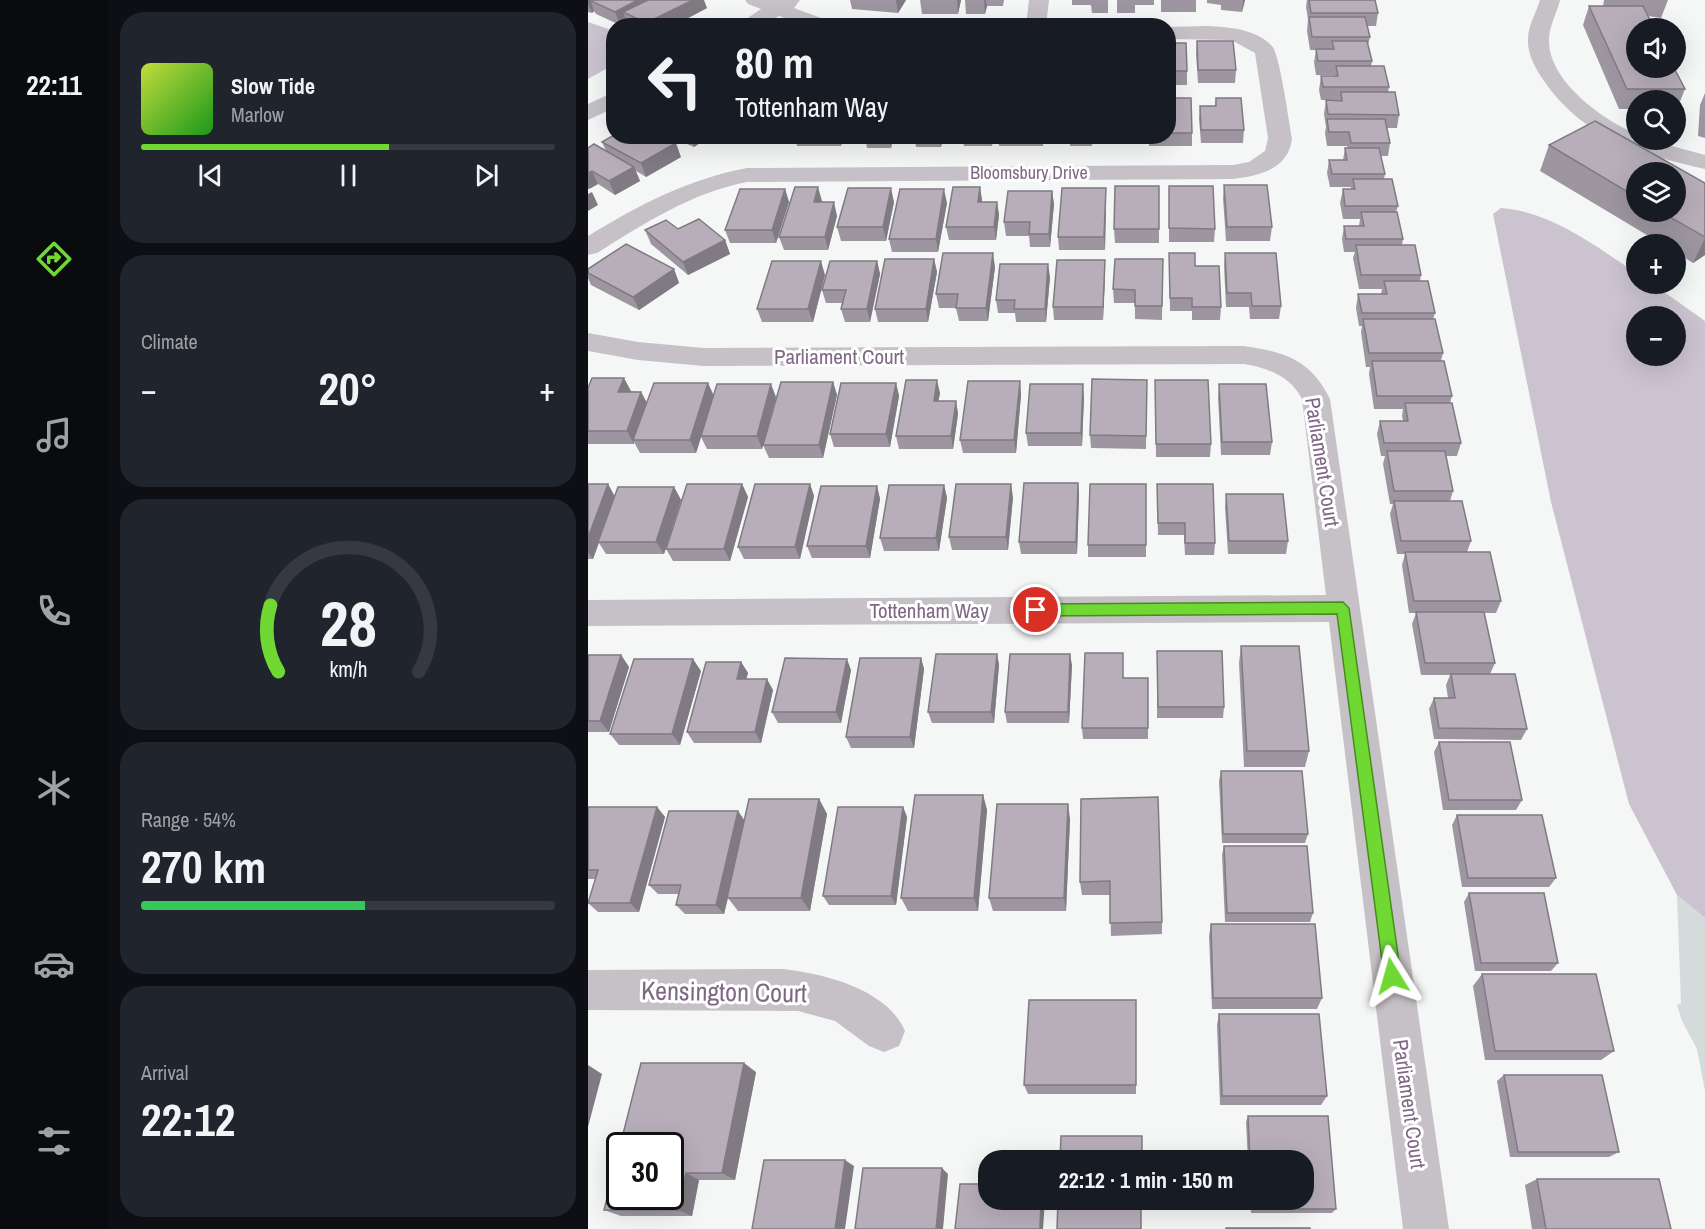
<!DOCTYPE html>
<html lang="en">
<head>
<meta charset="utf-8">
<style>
	:root { --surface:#171b24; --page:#20242c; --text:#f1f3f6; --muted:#9ea1a6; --line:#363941; --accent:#6fd832 }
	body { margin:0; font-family:"Archivo Narrow",sans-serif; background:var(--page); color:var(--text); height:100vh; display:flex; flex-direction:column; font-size:22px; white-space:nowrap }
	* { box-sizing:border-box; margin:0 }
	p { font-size:20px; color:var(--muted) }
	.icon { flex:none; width:33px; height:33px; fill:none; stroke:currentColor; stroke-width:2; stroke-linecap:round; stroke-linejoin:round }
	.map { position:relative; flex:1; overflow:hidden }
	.sheet { display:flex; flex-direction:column; gap:12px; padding:12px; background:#0d0f14; width:480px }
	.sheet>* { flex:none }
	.hud { position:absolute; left:18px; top:18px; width:570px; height:126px; border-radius:24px; box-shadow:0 6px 24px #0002; background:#171b24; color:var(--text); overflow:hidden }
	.buttons { position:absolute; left:1038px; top:18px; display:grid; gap:12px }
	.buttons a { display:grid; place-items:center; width:60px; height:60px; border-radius:50%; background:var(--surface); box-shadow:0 6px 24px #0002; font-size:30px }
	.speed { position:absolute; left:18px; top:1132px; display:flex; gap:12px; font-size:30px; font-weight:700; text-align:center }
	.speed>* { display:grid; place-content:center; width:78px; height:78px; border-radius:50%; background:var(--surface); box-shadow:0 6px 24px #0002; line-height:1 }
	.speed .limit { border:3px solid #111; border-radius:9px; background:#fff; color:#111 }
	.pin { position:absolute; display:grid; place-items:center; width:51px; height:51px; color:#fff; margin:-26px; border:3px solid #fff; border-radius:50%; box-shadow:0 2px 6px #0007 }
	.me { position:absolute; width:66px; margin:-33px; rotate:352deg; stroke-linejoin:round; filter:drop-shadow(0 0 4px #0008) }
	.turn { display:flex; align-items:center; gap:21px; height:126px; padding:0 30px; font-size:27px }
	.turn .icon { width:78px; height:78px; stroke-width:2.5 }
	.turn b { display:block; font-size:42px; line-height:51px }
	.big { font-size:45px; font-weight:800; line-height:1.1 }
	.sheet .tile { flex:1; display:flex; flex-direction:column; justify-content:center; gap:9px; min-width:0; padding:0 21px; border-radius:24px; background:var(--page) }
	.sheet .dial { align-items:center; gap:0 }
	.dial svg { height:156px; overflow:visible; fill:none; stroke:var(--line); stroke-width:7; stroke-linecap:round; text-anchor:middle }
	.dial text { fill:var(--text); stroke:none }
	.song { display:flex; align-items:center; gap:18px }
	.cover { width:72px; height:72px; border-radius:9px; background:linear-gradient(135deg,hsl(70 70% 55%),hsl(120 70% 35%)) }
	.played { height:6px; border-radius:3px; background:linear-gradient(90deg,var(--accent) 60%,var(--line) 60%) }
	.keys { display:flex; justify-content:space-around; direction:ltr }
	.heat { display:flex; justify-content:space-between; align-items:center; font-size:33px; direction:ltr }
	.charge { height:9px; border-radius:4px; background:linear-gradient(90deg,#34c759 54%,var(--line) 0) }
	.trip { position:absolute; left:390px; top:1150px; width:336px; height:60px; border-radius:24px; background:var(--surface); box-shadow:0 6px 24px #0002; font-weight:800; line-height:60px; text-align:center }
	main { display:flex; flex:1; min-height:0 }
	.tabs { display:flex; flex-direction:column; width:108px; justify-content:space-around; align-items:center; background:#090b0e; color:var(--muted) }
	.tabs .icon { width:42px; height:42px }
	.tabs .active { color:var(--accent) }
	.tabs b { font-size:27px; color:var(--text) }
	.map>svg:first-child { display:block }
	.green { fill:#d3dbdb }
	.water { fill:#cbc3cf; fill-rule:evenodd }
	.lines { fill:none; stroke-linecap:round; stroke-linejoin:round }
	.minor { fill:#c6c0c7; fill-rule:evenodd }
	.wall { fill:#9d96a0; fill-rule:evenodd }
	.shaded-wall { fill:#807a82 }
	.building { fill:#b7aeba; stroke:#807a82; stroke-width:1.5 }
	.route { fill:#6fd832; stroke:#488c20; stroke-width:1.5 }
	.labels { text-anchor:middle; stroke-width:6; stroke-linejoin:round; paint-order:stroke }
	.far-street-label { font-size:18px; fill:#7f6883; stroke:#fff }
	.street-label { font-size:21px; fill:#7f6883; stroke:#fff }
	.near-street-label { font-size:26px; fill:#7f6883; stroke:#fff }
</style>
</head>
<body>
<main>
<nav class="tabs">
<b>22:11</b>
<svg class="icon active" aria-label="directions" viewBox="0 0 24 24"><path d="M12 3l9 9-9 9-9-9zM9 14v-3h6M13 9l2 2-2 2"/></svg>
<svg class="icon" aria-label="music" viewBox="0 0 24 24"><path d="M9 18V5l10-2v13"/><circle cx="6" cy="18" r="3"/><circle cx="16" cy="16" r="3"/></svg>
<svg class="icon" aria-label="phone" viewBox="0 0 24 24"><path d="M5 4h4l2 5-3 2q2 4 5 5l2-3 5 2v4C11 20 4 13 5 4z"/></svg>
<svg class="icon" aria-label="climate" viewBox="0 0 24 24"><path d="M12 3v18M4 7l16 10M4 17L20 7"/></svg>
<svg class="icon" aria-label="car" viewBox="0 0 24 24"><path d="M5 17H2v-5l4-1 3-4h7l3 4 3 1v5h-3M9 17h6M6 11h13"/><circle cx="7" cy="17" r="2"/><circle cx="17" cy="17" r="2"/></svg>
<svg class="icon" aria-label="filters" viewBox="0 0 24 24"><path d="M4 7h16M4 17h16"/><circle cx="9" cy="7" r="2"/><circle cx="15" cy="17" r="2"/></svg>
</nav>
<section class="sheet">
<div class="tile">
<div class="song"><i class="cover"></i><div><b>Slow Tide</b><p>Marlow</p></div></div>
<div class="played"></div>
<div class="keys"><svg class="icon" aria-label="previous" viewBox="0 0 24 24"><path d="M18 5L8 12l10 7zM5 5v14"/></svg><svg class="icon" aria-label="pause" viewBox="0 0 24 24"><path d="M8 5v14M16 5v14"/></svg><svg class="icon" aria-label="next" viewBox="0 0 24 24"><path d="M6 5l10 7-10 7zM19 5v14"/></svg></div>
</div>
<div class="tile"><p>Climate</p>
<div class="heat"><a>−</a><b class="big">20°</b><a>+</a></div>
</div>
<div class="tile dial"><svg viewBox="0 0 100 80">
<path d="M14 69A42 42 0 1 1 86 69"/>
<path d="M14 69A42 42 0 0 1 10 35" stroke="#6fd832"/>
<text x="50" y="56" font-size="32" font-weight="700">28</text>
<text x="50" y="72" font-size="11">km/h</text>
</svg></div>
<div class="tile"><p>Range · 54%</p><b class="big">270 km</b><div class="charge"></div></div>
<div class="tile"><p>Arrival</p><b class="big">22:12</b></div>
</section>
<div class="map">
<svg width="1117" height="1229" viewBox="0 0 1117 1229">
	<rect width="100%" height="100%" fill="#f4f7f5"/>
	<!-- green -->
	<path class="green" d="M1089,895L1117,918V1091L1109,1049L1094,1021L1089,1005L1093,1003Z"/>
	<!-- water -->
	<path class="water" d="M0,22L26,31L25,65L0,79Z
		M913,208C964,212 1007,246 1048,273V284H1065L1117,321V918L1089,895L1041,804L963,502L905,214ZM1048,316H1088V356H1048Z"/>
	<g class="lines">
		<!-- minor -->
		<path class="minor" d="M157,0H212L206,8L244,22L247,26H217L191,16L174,26H148L173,9L160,4Z
			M441,0H461L458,26H438Z
			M952,0H972C969,13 961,26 961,40C960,81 1015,120 1048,134V140H1062L1117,155V169C1052,154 996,139 956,81C948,70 939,54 940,39C940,26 948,13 952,0Z
			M619,26C641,27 668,29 684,46C692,55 701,122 704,138C701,169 671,176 645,179L159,182C103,193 57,223 9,253L0,255V236C51,205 100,179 159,168L645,165L661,162L677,151L680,138L667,53L643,40L580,39V27Z
			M26,92V108L0,120V104Z
			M0,333L50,342L116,348L656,346C697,352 723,360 742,399L861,1229H815L741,622L0,626V600L738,595L714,399C702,376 680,368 656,364L116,366L50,360L0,351Z
			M195,969C237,974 299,989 317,1031L311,1046L296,1052L281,1046L247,1021L210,1011L0,1010V970Z"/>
	</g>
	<!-- wall -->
	<path class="wall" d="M0,0L119,8L85,26H40L39,22L32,25L8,14L6,11L4,13L0,12Z
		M262,0H318L310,13L264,9Z
		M332,0H373L370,14H334Z
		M377,0H416L415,6H399L397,14H378Z
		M484,0H520V13H504L503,5H484Z
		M529,0H566V5H547V13H529Z
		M573,0H608V12H573Z
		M619,0H657L654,12L633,10V5L619,3Z
		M719,0H787L790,13L788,26H779L782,37L780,45L784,61L783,66L801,87L800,92L811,115L809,128H799L802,143L800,156H793L797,174L796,179L810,206L808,212L815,239L814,245L833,275L832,281L847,313L845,319L855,353L853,361L864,396L862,403L873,443L869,456H858L865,491L862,501L883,541L879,552L913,601L908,613H896L907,663L902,674L939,729L933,740L846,739L841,709L846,698H860L858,685L862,675H833L824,624L828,613H821L814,565L817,554H809L802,514L805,504H802L795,464L797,456H793L789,434L792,421H815L814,416L815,409H786L781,374L782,367H778L773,332L774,326H771L768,308L770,294H793L794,289H771L765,258L767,252H756L754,239L756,226H771L772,219H755L752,203L755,189H763V187H742L739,173L741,160H755L757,148H760L759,146H739L737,133L738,127L736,114L738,100H752H733L731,90L733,76H746L747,75H728L726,62L728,50H722L719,31L720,19L718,7Z
		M1016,0H1080L1073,18L1060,16L1097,89L1089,109H1088V100H1048V109H1031L995,25L1001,6H1015Z
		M609,41L648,70L647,83H610L608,54Z
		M580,43L599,71V85H580Z
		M1117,93V138L1110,136L1112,105Z
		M580,98L604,133V146H561V136H580Z
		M628,98L656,130L655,143H613L611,119L612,106H627Z
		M80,136H122L106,147Z
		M158,136H205L202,144H161Z
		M207,136H255L253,146H209Z
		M277,136H305L303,148H279Z
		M326,136H355L353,147H328Z
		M361,136H405L404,146H376L375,141H362Z
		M410,136H455V146H411Z
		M482,136H505L504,146H482Z
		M512,136H553V144H512Z
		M14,142L93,157L58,177L48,171L52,181L27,195L10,184L1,189H0V148L18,151Z
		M961,145L1117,183V255L1105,263L1088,252V244H1074L952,171ZM1048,172L1088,212H1048Z
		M636,185L684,227L682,241H638L635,198Z
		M571,186V243H527L526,229Z
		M581,186L627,229L626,242H581Z
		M392,187L394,202H409L411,215L408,240H361L358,227Z
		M197,189L201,202L188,243H142L137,230Z
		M464,191L466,204L462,247H442L441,236H418L416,222Z
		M234,201V202L249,216L240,250H196L191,237Z
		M518,201L517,250H471L470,237Z
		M306,202L298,241H253L249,227Z
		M359,203L350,252H304L301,239Z
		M90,229L137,240L142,254L100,275L63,244L57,230Z
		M581,253L607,266L633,307L632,320H604V311H582Z
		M637,253L693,306L691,319H662L661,307H638L636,266Z
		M346,259L349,272L340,322H290L287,309Z
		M575,259L574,320L547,319V303H526L525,289Z
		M289,261L292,274L282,322H257L253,309L254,303H238L234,290Z
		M407,267L400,321H371L368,308H351L348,294Z
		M0,269H86L91,283L51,310L3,285L0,278Z
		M517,274L515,320H466L465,307Z
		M237,275L225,322H174L169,309Z
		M462,277L458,322H428L427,313H410L408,300Z
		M559,380L558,449L503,448L502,435Z
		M567,380L623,444L622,457H568Z
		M432,381L433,395L428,453H375L372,440Z
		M245,382L249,395L235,458H181L175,445Z
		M308,383L311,396L302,447H246L242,434Z
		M631,384L684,442L682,455H633L630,397Z
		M0,388L53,392L59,403L126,396L188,397L174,449H119L113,437L108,453H52L46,442V444H0Z
		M352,393L350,401H368L370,414L365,449H311L308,436Z
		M496,397L494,446H440L438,433Z
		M490,483L491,495L489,554H433L431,542Z
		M0,484H20L27,497L86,487L93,500L76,554H18L11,543L5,559H0Z
		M154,484L160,497L142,561H85L78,549Z
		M222,484L226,496L212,559H156L150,547Z
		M558,484V557H500V545Z
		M569,484L627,543L626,555H597L596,535H570Z
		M356,485L359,498L351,551H296L292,538Z
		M289,486L292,499L282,558H224L219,546Z
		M638,494L700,541L698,554H640L637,507Z
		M425,497L420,550H364L361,537Z
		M653,646L721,751L717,767H656L651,663Z
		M569,651L636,707L635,718H569Z
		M409,654L411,665L406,723H344L340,712Z
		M0,655H33L41,667L21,732H0Z
		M333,658L336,669L326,748H263L258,737Z
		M153,662L160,673L158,679L185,690L173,743H106L99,732Z
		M484,665L481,723H419L417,712Z
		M263,670L253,723H190L184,712Z
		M113,671L92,745H31L22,734Z
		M536,678H560V739H495L494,728Z
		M851,742L934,800L928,810H855L846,752Z
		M633,771L720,834L717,843H634L631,781Z
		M395,795L399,810L390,911H320L313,898Z
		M231,799L239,814L222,911H150L140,898L136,914H97L88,905L91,894H70L61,885L150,811L156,821Z
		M493,799L574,922V934L523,936L522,895H494L492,882Z
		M0,807H69L77,817L51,912H10L0,903L8,879H0Z
		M315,807L319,817L308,905H241L235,896Z
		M869,815L968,878L961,887H874L864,825Z
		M482,819L478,911H405L401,898Z
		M636,846L725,913L722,922H637L634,855Z
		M881,893L970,963L963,971H887L876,902Z
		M623,924L734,998L729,1009H624L621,936Z
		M894,974L1026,1051L1013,1060H897L885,986Z
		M548,1000V1094H440L436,1085Z
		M631,1014L739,1096L733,1105H632L629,1025Z
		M168,1072L147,1180H111L104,1216H33L16,1210Z
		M916,1075L1031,1152L1021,1157H922L909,1081Z
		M660,1116H740L748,1209L744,1213H663L662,1200H716V1161H660L658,1122Z
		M949,1179L1083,1229H944L937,1185Z"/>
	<!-- shaded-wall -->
	<path class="shaded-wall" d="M0,0H21L3,1L6,11L4,13L0,4Z
		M50,0H79L35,12L39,22L32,25L27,12Z
		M105,0H116L119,8L85,26H59L58,23Z
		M308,0H318L310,13Z
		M369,0H373L370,14Z
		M396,0H398L399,6L397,14Z
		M655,0H657L654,12Z
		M102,136H122L106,147Z
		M200,136H205L202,144Z
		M250,136H255L253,146Z
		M301,136H305L303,148Z
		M351,136H355L353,147Z
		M403,136H405L404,146Z
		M88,143L93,157L58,177L53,163Z
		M46,167L52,181L27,195L21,181Z
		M4,171L10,184L1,189L0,187V173Z
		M230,187L234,201L230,216L226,202Z
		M392,187L394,200L392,215L390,202Z
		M303,188L306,202L298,241L295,227Z
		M518,188V201L517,250L516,237Z
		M197,189L201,202L188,243L184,230Z
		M356,189L359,203L350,252L348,239Z
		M464,191L466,204L462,247L461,234Z
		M4,192L10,205L0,211V194Z
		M246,202L249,216L240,250L237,237Z
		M409,202L411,215L408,240L406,227Z
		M1117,238V255L1105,263Z
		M137,240L142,254L100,275L95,262Z
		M405,253L407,267L400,321L398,308Z
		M346,259L349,272L340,322L338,309Z
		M517,260V274L515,320V307Z
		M233,261L237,275L225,322L220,309Z
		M289,261L292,274L282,322L279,309Z
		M460,264L462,277L458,322L457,309Z
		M86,269L91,283L51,310L45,297Z
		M36,378L43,391L37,405L30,392Z
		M349,380L352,393L348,414L346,401Z
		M432,381L433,395L428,453L426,440Z
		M245,382L249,395L235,458L231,445Z
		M120,383L126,396L108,453L102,440Z
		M308,383L311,396L302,447L298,434Z
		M183,384L188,397L174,449L169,436Z
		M495,384L496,397L494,446L493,433Z
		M53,392L60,405L45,440L46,442V444L39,431Z
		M368,401L370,414L365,449L363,436Z
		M490,483L491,495L489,554L488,542Z
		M20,484L27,497L5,559L0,552V538Z
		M154,484L160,497L142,561L136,549Z
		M222,484L226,496L212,559L207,547Z
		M423,484L425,497L420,550L418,537Z
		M356,485L359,498L351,551L348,538Z
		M289,486L292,499L282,558L278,546Z
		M86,487L93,500L76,554L68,542Z
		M409,654L411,665L406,723L403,712Z
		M482,654L484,665L481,723L480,712Z
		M33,655L41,667L21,732L12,721Z
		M333,658L336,669L326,748L322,737Z
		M105,659L113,671L92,745L84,734Z
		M259,659L263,670L253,723L248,712Z
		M153,662L160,673L155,690L149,679Z
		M179,679L185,690L173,743L167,732Z
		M395,795L399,810L390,911L386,898Z
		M231,799L239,814L222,911L213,898Z
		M480,804L482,819L478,911L476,898Z
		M69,807L77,817L51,912L42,903Z
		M315,807L319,817L308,905L303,896Z
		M150,811L157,821L136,914L128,905Z
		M156,1063L168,1072L147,1180L134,1173Z
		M0,1065L14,1074L0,1127Z
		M257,1160L266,1166L257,1229H247Z
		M354,1168L360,1174L355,1229H348Z
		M98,1173L111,1180L104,1216L90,1210Z
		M453,1200H457L455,1229H452Z"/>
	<!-- building -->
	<path class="building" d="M5,0H50L27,12L3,1Z
		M60,0H105L58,23L35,12Z
		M721,0H787L790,13H723Z
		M1001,6H1055L1066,28H1048V68H1086L1097,89H1039Z
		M721,17H777L782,37H724Z
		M609,41H645L648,70H610Z
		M744,41H779L784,61H730L728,49H746Z
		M580,43H598L599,71H580Z
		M748,66H796L801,87H735L733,76H750Z
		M753,92H807L811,115L740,114L738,100L754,101Z
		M580,98H603L604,133H580Z
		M628,98H653L656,130H613L612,106H628Z
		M739,119H797L802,143H763L761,132H741Z
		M1007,121L1117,183V237L1073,212H1088V172H1048V197L961,145Z
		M26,135V136H76L88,143L53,163L14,142Z
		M6,144L46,167L21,181L4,171L0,173V148Z
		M757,148H791L797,174H744L741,160H759Z
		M765,179H804L810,206H757L755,189H767Z
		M636,185H679L684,227H639Z
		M527,186H571V229H526Z
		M581,186H625L627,229L581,228Z
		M207,187H230L226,202H246L237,237H191Z
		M365,187H392L390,202H409L406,227H358Z
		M260,188H303L295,227H249Z
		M474,188H518L516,237H470Z
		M152,189H197L184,230H137Z
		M312,189H356L348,239H301Z
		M420,191H464L461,234H441L442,222H416Z
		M773,212H809L815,239H758L756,226H776Z
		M111,219L137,240L95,262L57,230L78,220L90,229Z
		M38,244L86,269L45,297L0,273V269Z
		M768,245H827L833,275H773Z
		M355,253H405L398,308H368L370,294H348Z
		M581,253H607V266H631L633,307H604V298H582Z
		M637,253H688L693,306H664L663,293H639Z
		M297,259H346L338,309H287Z
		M527,259H575L574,306H547V290L525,289Z
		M469,260H517L515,307H465Z
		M184,261H233L220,309H169Z
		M242,261H289L279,309H253L258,290H234Z
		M412,264H460L457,309H426L427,300H408Z
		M796,281H840L847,313H774L770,294H799Z
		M775,319H847L855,353H781Z
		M784,361H856L864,396H789Z
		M4,378H36L30,392H53L39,431H0V388Z
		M504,379L559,380L558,436L502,435Z
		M318,380H349L346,401H368L363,436H308Z
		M567,380H620L623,444H568Z
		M380,381H432L426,440H372Z
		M193,382H245L231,445H175Z
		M66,383H120L102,440H45Z
		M253,383H308L298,434H242Z
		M129,384H183L169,436H113Z
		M442,384H495L493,433H438Z
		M631,384H678L684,442H634Z
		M817,403H864L873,443H796L792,421H820Z
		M799,451H857L865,491H806Z
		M436,483H490L488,542H431Z
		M0,484H20L0,538Z
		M99,484H154L136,549H78Z
		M167,484H222L207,547H150Z
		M368,484H423L418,537H361Z
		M502,484H558V545H500Z
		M569,484H625L627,543H597V523H570Z
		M301,485H356L348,538H292Z
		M233,486H289L278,546H219Z
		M30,487H86L68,542H10Z
		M638,494H695L700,541H641Z
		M806,501H874L883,541H813Z
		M817,552H902L913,601H826Z
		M828,612H896L907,663H837Z
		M653,646H711L721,751H659Z
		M569,651H634L636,707H570Z
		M497,653H535V678H560V728H494Z
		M348,654H409L403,712H340Z
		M422,654H482L480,712H417Z
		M0,655H33L12,721H0Z
		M197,658L259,659L248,712H184Z
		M272,658H333L322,737H258Z
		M46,659H105L84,734H22Z
		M118,662H153L149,679H179L167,732H99Z
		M863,674H927L939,729L851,728L846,698H867Z
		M851,742H922L934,800H861Z
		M633,771H714L720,834H635Z
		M327,795H395L386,898H313Z
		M570,797L574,922L522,923V881L492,882L493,799Z
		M161,799H231L213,898H139Z
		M409,804H480L476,898H401Z
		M0,807H69L42,903H0L10,870H0Z
		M250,807H315L303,896H235Z
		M81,811H150L128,905H88L93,885H61Z
		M869,815H954L968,878H880Z
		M636,846H719L725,913H639Z
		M881,893H956L970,963H893Z
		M623,924H727L734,998H625Z
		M894,974H1008L1026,1051H907Z
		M441,1000H548V1085H436Z
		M631,1014H731L739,1096H634Z
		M53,1063H156L134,1173H98L90,1210H16L32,1149V1197H82V1146H32Z
		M916,1075H1014L1031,1152H930Z
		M660,1116H740L748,1209H665L664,1200H716V1161H662Z
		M473,1136H554V1161H472Z
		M176,1160H257L247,1229H164Z
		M275,1168H354L348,1229H267Z
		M949,1179H1071L1083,1229H958Z
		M372,1184H400V1200H453L452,1229H367Z
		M470,1200H553V1229H469Z
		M638,1228H722V1229H638Z"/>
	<!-- route -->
	<path class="route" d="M755,602L761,608L813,976L810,982L804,984L798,982L796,976L749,614L448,616L441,610L448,604Z"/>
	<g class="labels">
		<!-- far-street labels -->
		<g class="far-street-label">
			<text x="441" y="179">Bloomsbury Drive</text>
		</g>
		<!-- street labels -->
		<g class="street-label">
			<text x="251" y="364">Parliament Court</text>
			<text transform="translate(734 462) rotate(81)" y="7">Parliament Court</text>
			<text x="341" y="618">Tottenham Way</text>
			<text transform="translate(821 1104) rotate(82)" y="7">Parliament Court</text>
		</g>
		<!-- near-street labels -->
		<g class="near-street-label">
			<text transform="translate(136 992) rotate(1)" y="9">Kensington Court</text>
		</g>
	</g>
</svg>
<div class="buttons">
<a><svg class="icon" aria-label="sound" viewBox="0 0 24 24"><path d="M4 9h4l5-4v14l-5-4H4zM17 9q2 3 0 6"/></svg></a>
<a><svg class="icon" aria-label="search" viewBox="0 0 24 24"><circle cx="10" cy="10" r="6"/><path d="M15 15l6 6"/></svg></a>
<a><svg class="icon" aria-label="layers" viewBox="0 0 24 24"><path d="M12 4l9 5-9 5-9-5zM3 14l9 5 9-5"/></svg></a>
<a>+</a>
<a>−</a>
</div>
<div class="speed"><div class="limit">30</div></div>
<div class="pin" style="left:448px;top:610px;background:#d93025"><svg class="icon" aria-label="arrive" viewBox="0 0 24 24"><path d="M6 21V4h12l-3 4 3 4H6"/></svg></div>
<svg class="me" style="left:804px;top:976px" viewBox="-20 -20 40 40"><path d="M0-17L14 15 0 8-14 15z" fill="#6fd832" stroke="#fff" stroke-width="4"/></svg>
<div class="trip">22:12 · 1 min · 150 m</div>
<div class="hud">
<div class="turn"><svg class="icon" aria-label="left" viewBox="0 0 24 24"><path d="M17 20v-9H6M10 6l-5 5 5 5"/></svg><div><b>80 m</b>Tottenham Way</div></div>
</div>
</div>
</main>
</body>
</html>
